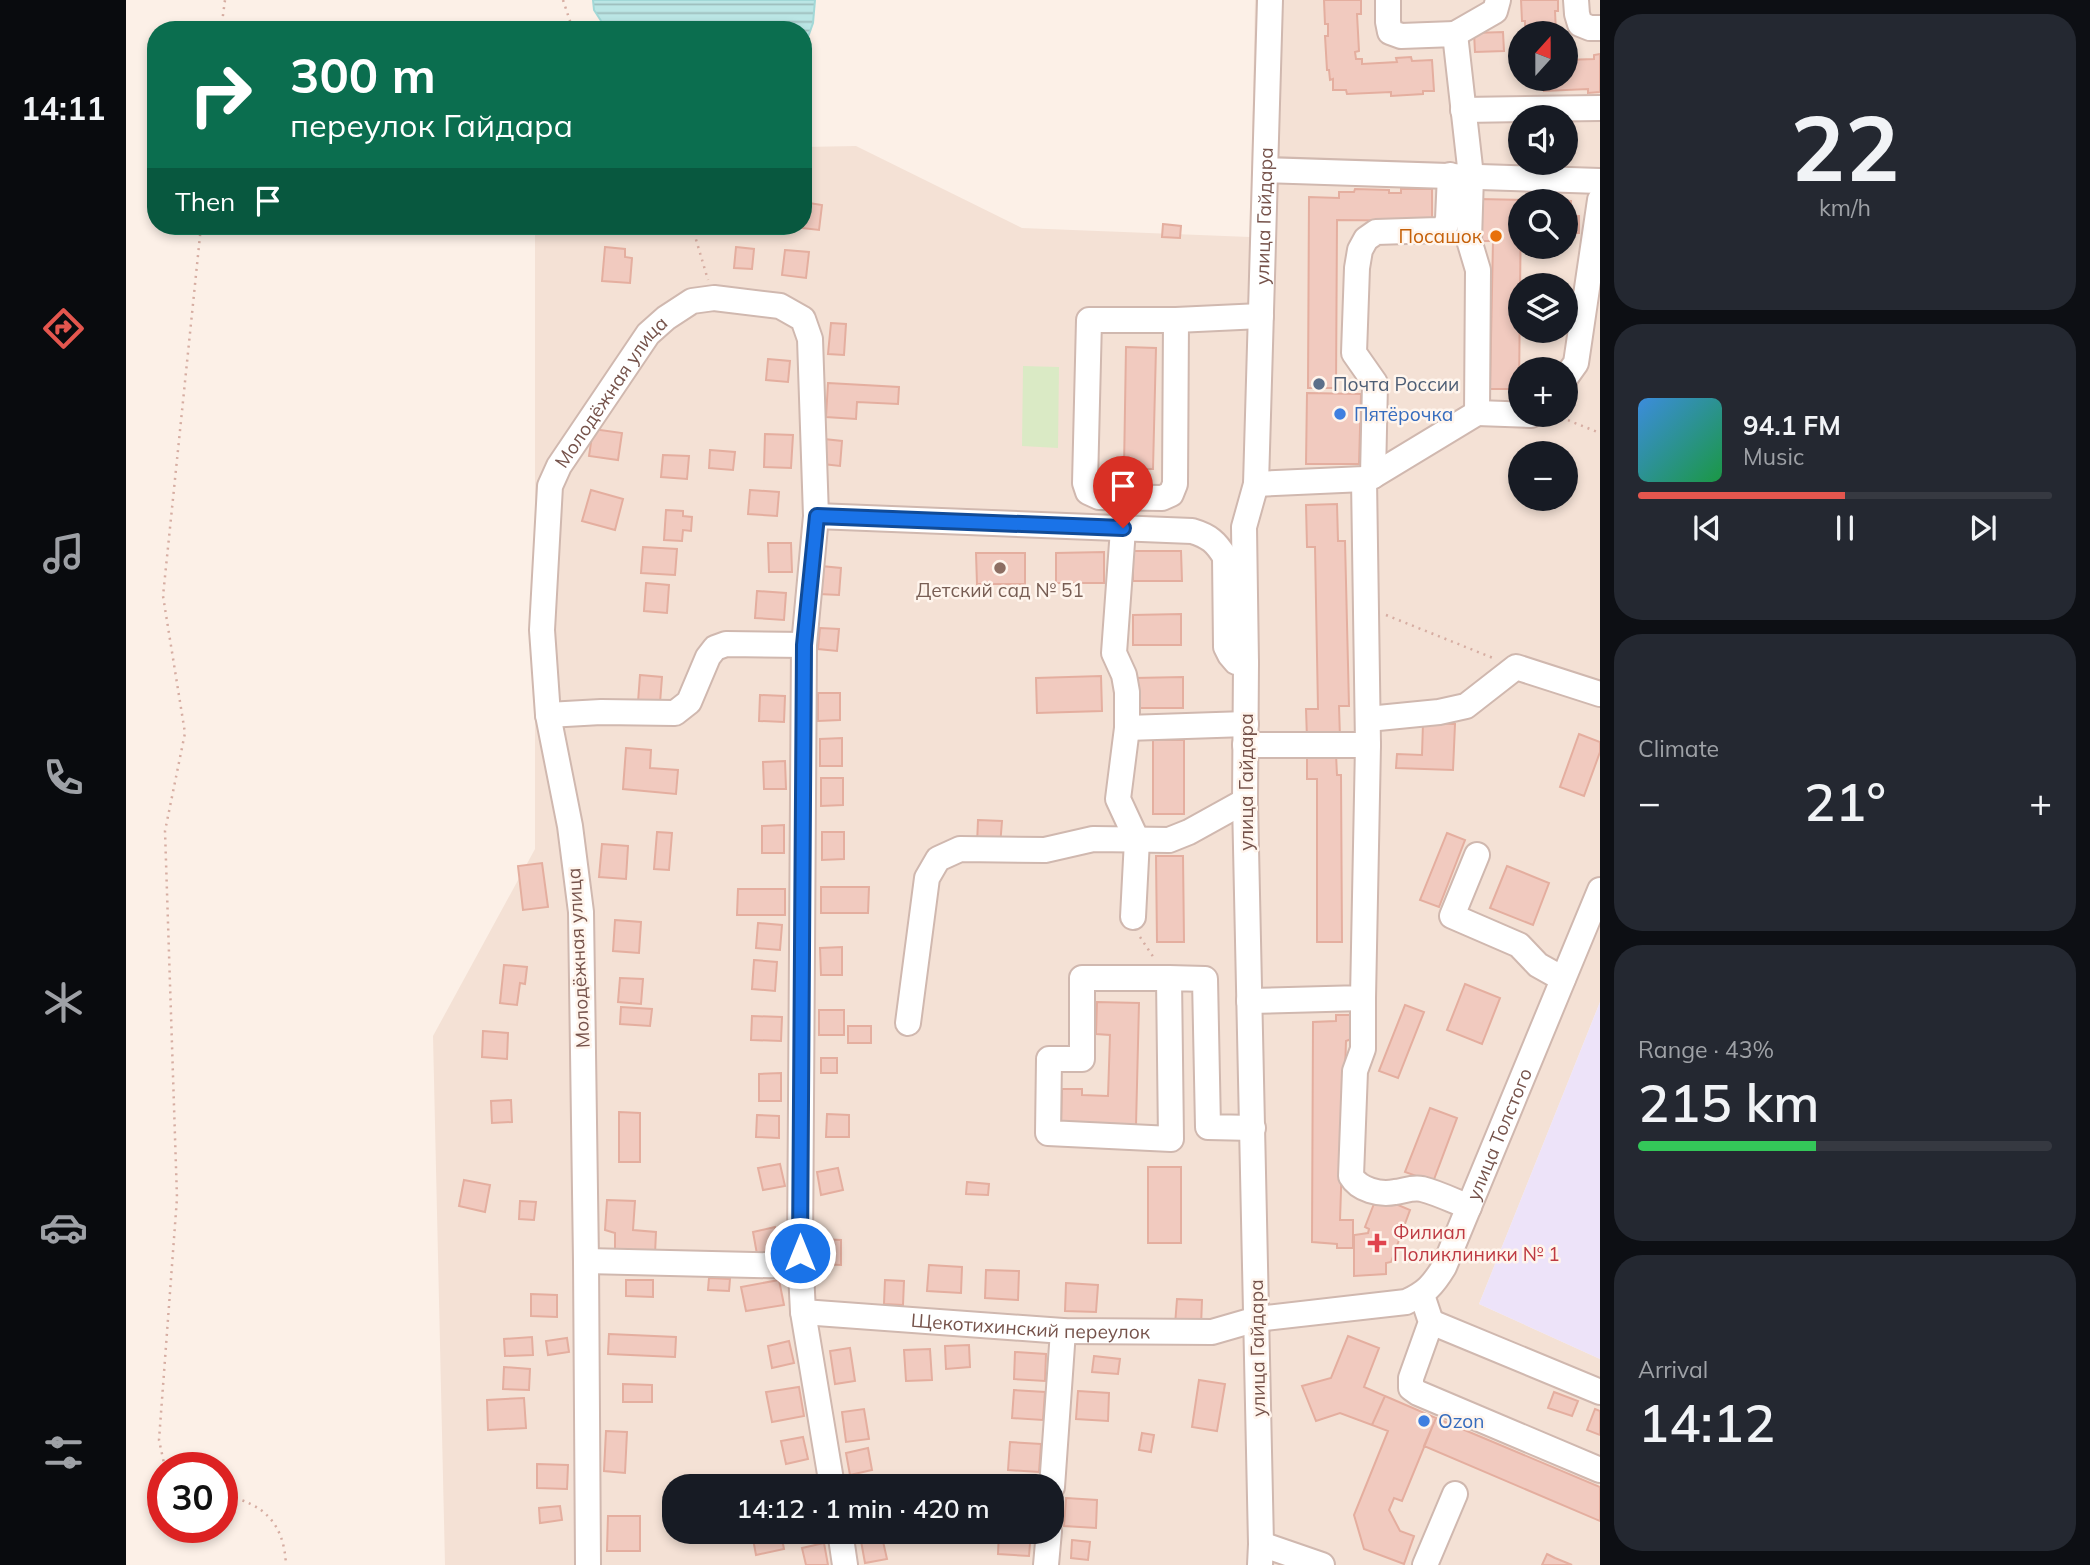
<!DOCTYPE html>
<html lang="en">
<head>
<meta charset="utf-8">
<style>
	:root { --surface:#171b24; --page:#242831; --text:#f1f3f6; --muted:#9ea1a6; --line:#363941; --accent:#e4564e }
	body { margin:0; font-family:Mulish,sans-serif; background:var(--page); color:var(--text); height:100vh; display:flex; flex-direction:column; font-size:26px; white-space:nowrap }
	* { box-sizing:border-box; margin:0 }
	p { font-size:23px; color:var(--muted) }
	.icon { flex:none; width:38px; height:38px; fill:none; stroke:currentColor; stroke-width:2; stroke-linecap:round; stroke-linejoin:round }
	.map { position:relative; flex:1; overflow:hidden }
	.side { display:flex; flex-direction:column; gap:14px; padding:14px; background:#0d0f14; width:490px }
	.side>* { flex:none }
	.guide { position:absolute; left:21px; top:21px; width:665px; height:214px; border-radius:28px; box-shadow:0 4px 10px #0003; background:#0b6e4f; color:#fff; overflow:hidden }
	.needle { width:46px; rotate:21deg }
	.controls { position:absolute; left:1382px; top:21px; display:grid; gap:14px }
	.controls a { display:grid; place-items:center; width:70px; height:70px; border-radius:50%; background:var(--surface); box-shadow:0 4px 10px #0003; font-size:35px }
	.speed { position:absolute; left:21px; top:1452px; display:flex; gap:14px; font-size:35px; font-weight:700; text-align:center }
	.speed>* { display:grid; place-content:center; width:91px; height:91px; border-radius:50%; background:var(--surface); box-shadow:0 4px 10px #0003; line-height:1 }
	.speed .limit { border:10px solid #d22; background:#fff; color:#111 }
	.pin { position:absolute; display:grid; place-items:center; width:60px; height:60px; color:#fff; margin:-72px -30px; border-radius:50% 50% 50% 0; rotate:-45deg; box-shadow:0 0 7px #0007 }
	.pin .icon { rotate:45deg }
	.me { position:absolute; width:77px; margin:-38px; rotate:0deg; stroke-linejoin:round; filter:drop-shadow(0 0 5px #0008) }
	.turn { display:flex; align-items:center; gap:24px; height:147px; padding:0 28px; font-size:32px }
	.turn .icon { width:91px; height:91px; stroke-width:2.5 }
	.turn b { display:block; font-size:49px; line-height:60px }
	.then { display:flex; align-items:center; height:66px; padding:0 28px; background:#0003; gap:14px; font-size:26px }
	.big { font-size:52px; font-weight:600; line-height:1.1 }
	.side .tile { flex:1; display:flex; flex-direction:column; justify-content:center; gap:10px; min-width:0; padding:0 24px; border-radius:28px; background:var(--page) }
	.side .dial { align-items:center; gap:0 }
	.dial b { font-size:91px; line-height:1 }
	.song { display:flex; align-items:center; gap:21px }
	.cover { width:84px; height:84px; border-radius:10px; background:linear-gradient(135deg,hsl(210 70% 55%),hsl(140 70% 35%)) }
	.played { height:7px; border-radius:4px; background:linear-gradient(90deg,var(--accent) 50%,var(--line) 50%) }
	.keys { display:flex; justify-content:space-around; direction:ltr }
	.heat { display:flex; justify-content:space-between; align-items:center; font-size:38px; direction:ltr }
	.charge { height:10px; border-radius:5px; background:linear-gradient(90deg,#34c759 43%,var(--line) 0) }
	.trip { position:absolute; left:536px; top:1474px; width:402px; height:70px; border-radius:28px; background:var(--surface); box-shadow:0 4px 10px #0003; font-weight:600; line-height:70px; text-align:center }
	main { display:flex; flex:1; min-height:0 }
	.dock { display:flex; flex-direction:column; width:126px; justify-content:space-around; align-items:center; background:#090b0e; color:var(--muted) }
	.dock .icon { width:49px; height:49px }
	.dock .selected { color:var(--accent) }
	.dock b { font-size:32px; color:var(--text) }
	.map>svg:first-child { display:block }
	.residential { fill:#f4e1d5; fill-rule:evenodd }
	.education { fill:#ede3f9 }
	.green { fill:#daeac5 }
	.water { fill:url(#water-rules); stroke:#a2d8d7; stroke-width:2 }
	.building { fill:#f1cabf; stroke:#e4ae9f; stroke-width:2 }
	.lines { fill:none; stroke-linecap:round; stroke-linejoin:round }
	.minor-casing { stroke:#d0b8af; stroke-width:28 }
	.path { stroke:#d6ada2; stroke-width:2.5; stroke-dasharray:2 5; stroke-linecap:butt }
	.minor { stroke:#fff; stroke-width:24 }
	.route-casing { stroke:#114b97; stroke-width:18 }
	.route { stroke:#1a73e8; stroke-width:12 }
	.food-dot { fill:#e8710a; stroke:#fff5ed; stroke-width:2.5 }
	.service-dot { fill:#5c6f8a; stroke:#fff5ed; stroke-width:2.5 }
	.shop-dot { fill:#3f7fe0; stroke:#fff5ed; stroke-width:2.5 }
	.education-dot { fill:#8d6e63; stroke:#fff5ed; stroke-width:2.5 }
	.health-dot { fill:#e0444e; stroke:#fff5ed; stroke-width:2.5 }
	.labels { text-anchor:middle; stroke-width:5; stroke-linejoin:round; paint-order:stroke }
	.street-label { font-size:19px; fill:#76534b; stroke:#fff5ed }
	.food-label { font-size:19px; fill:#c56008; stroke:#fff5ed; text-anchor:end }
	.service-label { font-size:19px; fill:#4e5e75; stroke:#fff5ed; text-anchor:start }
	.shop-label { font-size:19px; fill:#366cbe; stroke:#fff5ed; text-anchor:start }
	.education-label { font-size:19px; fill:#785e54; stroke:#fff5ed }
	.health-label { font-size:19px; fill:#be3a42; stroke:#fff5ed; text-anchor:start }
</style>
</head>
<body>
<main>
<nav class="dock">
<b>14:11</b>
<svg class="icon selected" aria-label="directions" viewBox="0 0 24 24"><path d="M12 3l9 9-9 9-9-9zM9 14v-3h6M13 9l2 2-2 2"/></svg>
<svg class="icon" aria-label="music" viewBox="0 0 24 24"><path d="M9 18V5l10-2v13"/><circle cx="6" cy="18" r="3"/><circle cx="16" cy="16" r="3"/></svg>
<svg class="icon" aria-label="phone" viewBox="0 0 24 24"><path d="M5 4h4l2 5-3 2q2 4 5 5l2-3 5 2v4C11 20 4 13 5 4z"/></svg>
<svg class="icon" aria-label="climate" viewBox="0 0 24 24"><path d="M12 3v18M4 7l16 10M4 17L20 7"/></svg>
<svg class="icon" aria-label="car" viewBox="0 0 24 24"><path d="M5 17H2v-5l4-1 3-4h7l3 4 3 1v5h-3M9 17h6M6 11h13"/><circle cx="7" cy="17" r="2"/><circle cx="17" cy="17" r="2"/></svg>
<svg class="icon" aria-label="filters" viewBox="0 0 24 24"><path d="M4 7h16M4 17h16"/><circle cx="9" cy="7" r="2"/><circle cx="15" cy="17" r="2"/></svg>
</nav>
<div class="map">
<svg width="1474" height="1565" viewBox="0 0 1474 1565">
	<defs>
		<pattern id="water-rules" width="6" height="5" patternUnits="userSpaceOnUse" patternTransform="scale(1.75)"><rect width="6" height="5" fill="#bbe6e5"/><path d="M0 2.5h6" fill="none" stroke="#9dbdbc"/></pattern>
	</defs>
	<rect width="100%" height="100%" fill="#fcf0e7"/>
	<!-- residential -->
	<path class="residential" d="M1129,0H1474V1002L1353,1304L1474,1359V1565H319L307,1036L409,849V226H677V147L730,146L896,228L1124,237ZM1395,33H1440V79H1395ZM1395,117H1440V163H1395ZM1395,201H1440V247H1395ZM1395,285H1440V331H1395ZM1395,369H1440V415H1395ZM1395,453H1440V499H1395ZM548,1486H926V1531H548Z"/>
	<!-- education -->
	<path class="education" d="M1474,1002V1359L1353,1304Z"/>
	<!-- green -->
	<path class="green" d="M897,366L933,367L932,448L896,446Z"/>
	<!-- water -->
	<path class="water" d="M467,0H689L687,23L677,51V30H481L468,10Z"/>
	<!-- building -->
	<path class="building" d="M1198,0H1235V14H1231L1233,51L1229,52L1230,59H1236V64L1271,62L1270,58L1285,57L1286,61L1306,60L1308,91H1297V94L1265,96V92L1221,94L1220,90H1207V79L1204,80L1203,70H1201L1199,36H1202V24H1199Z
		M1395,0H1432V11H1429L1430,33H1397H1399V21H1396Z
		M1377,32L1378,51L1349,52L1348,33Z
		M1474,54V92L1462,93V89L1418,91V87H1405V79H1440V60L1468,59V55Z
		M1229,189L1263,190V193H1275V189H1306V221L1211,220L1210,388H1182L1183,197L1213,198V192H1228Z
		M1353,199L1445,201V216H1453V233H1444V245H1440V201H1395L1393,389H1364L1367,241H1352Z
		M677,202L696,205L693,230L659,226H677Z
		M1037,224L1055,226L1054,238L1036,237Z
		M479,247L499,249V257L506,258L504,283L476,281Z
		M610,247L628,249L626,269L608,268Z
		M659,250L683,252L680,278L656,275Z
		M705,323L720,324L718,355L702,354Z
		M1000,347L1030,348L1027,469H998Z
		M642,359L664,361L662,382L640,380Z
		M702,383L773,387L772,404L731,402L730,419L700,417Z
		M1181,393L1235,394L1233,464H1180Z
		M467,429L496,433L492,460L463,456Z
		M639,434L667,435L665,468L638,467Z
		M698,439L716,441L714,466L697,464Z
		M584,450L609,452L607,470L583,468Z
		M537,455L563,456L561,479L535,477Z
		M465,490L497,499L489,530L456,521Z
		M624,490L653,492L651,516L622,514Z
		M1211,504L1212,541H1219L1223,706H1213L1214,738L1181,739L1180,709H1192L1189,547H1181L1180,505Z
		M540,510L557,511V516L566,517L565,531L557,530L556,541L538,540Z
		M642,543H665L666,572H643Z
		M517,547L551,549L549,575L515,573Z
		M1007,551H1055L1056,581H1007Z
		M978,552V583H930V553Z
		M850,553H899V584H851Z
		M695,566L715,568L713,595L693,594Z
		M520,583L543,585L541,613L518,611Z
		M631,591L660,593L658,620L629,618Z
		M1055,614V645H1007V615Z
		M694,628L713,629L711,651L692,649Z
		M514,675L536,677L534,703L512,702Z
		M975,676L976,711L911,713L910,678Z
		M1057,677V708H1009L1008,678Z
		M692,693H714V720L692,721Z
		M634,695L659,696L658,722L633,721Z
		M1297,723L1329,724L1327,770L1270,768L1271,754L1296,755Z
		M1453,734L1474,742V752L1458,796L1434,787Z
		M716,738V766H694V739Z
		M1027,740H1058V814H1027Z
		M500,748L525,750L524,768L552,770L550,794L497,789Z
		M1181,754H1210L1211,775H1215L1216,942H1191V779H1181Z
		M659,761L660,789H638L637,762Z
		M695,778H717V805L695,806Z
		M852,820L876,821L874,846L851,844Z
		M658,825V853H636V826Z
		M531,832L546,833L543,870L528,869Z
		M696,832H718V859L696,860Z
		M1321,833L1339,840L1313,907L1294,900Z
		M476,844L502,846L500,879L473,877Z
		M1030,856H1057L1058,942H1031Z
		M416,863L422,907L397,910L392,866Z
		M1381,866L1423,883L1407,925L1364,908Z
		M695,887H743L742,913H695Z
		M612,889H659V915H611Z
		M489,920L515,922L513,953L487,951Z
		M632,923L656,925L654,950L630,948Z
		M716,947V975H695L694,948Z
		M628,960L651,962L649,991L626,989Z
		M378,965L401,967L399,984L394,983L391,1005L374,1003Z
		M494,978L517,979L515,1004L492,1002Z
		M1339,984L1374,998L1356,1044L1321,1030Z
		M971,1002L1013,1003L1010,1126L935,1124L936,1089H956V1095L982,1096L984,1035L970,1034Z
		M1279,1005L1298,1012L1272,1078L1253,1071Z
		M495,1007L526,1009L524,1026L494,1024Z
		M693,1010H718V1035H693Z
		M1210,1015H1227L1228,1038L1220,1041L1214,1220H1227V1248H1211V1244L1186,1242L1187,1022L1210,1021Z
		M626,1016L656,1017L655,1041L625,1040Z
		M722,1026H745V1043H722Z
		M357,1031L382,1033L381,1059L356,1057Z
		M695,1058H711V1073H695Z
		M655,1073V1101H633V1074Z
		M385,1100L386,1122L366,1123L365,1101Z
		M1304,1108L1331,1118L1307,1182L1279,1172Z
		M493,1112L514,1113V1162H493Z
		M701,1114L723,1115V1137H700Z
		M631,1115L653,1116V1138L630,1137Z
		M654,1164L659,1186L637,1190L632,1168Z
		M1022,1167H1055V1243H1022Z
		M712,1168L717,1190L695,1195L691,1172Z
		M338,1180L364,1185L359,1212L333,1206Z
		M841,1182L863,1184L862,1195L840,1194Z
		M1251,1196L1284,1210L1265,1262L1260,1263V1274L1228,1276V1235L1242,1233L1243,1229L1239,1227Z
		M481,1200L509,1201L507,1230L530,1232L529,1254L489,1251V1233L479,1230Z
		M394,1201L410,1202L408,1220L393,1219Z
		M649,1227L653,1249L631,1254L627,1232Z
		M693,1239L715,1240V1265L692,1264Z
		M803,1265L836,1267L835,1293L801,1291Z
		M860,1270L893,1271L892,1300L859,1298Z
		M583,1278L604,1279L603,1291L582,1290Z
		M500,1280H527V1297L500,1296Z
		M653,1280L658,1305L620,1311L615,1287Z
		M759,1280L778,1281L777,1305L758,1304Z
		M940,1283L972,1285L970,1312L939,1311Z
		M405,1294L431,1295V1317L405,1316Z
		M1051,1299L1076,1300L1075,1326L1049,1325Z
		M483,1334L550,1337L549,1357L482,1354Z
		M1222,1336L1253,1348L1238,1387L1259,1396L1246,1425L1214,1413L1190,1421L1176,1386L1205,1378Z
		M406,1337L407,1355L379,1356L378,1339Z
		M441,1338L443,1352L422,1355L420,1341Z
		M663,1341L668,1363L646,1368L642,1346Z
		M843,1345L844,1367L820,1369L819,1346Z
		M724,1348L729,1381L709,1384L704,1351Z
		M804,1349L806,1380L780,1381L778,1350Z
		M889,1352L920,1354L919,1381L888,1379Z
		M968,1356L994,1359L992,1374L966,1372Z
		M378,1367L404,1369L403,1390L377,1389Z
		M1073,1380L1099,1384L1091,1431L1066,1427Z
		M497,1384L526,1385V1402H497Z
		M673,1387L678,1416L646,1422L640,1392Z
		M888,1390L919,1392L917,1420L886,1418Z
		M952,1391L983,1393L982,1421L950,1419Z
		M1428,1392L1452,1401L1446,1416L1422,1408Z
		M1259,1396L1310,1418L1276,1501L1268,1498L1263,1510L1274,1531L1288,1536L1278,1564L1238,1549L1228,1515L1262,1431L1246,1425Z
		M398,1398L400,1428L362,1430L361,1400Z
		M738,1409L743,1439L720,1442L716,1412Z
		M1469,1409L1474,1411V1435L1461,1430Z
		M1310,1418L1474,1487V1521L1298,1446Z
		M480,1431L501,1432L499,1473L478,1471Z
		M1016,1433L1028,1435L1025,1452L1013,1450Z
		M677,1437L682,1459L660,1464L655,1441Z
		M884,1442L915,1444L913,1472L882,1470Z
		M742,1448L746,1470L724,1475L720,1453Z
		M411,1464L442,1465L441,1489L411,1488Z
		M940,1498L971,1500L970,1528L938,1526Z
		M434,1506L436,1520L414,1523L413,1508Z
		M482,1516H514V1551H481Z
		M873,1531H905L903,1556L872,1554Z
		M655,1534L658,1549L630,1555L627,1539Z
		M756,1537L761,1559L739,1563L735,1541Z
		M946,1540L964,1542L962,1560L945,1558Z
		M698,1543L702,1565H680L676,1548Z
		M1421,1554L1429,1558L1446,1565H1416Z"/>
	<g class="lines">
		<defs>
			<g id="minor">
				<path d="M1450,0L1451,14L1454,24L1464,28H1474"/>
				<path d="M1329,34L1369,11L1372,0"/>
				<path d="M1337,110L1474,108"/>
				<path d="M1140,170L1474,181"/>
				<path d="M1050,320L1049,484L1045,494L1036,498L973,497L962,492L959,483L963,320H1050L1135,316"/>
				<path d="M1440,377L1450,363L1474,200"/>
				<path d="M1351,413L1405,415"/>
				<path d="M1247,476L1249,383L1228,353L1231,268L1234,250L1240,239L1250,232L1312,230L1319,227L1322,219L1324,175"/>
				<path d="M1130,484L1238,479L1247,476L1351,413L1352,270L1343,240L1345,176L1329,34L1275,36L1264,32L1262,22V0"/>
				<path d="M690,516L1066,531C1083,536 1090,542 1099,557L1100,647L1104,655L1110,662L1120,663"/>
				<path d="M997,529L988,653L998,675L1001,692V728L992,799L1011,840L1007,917"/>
				<path d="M422,715L475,712L549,713L563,702L582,657L589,648L600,644L678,645"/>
				<path d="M1242,719L1313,712L1340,706L1390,667L1474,694"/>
				<path d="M1001,728L1120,724"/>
				<path d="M1119,745H1242L1238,479"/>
				<path d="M1351,855L1326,916L1393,945L1412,965L1437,979"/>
				<path d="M1043,978L1045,1139L922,1133L923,1059H956V978H1043L1079,979L1082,1127L1127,1128"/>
				<path d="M1237,998V1049L1229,1071L1225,1176C1233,1190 1254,1195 1269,1192C1278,1191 1286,1187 1296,1189C1312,1193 1328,1201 1343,1207"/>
				<path d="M1123,1001L1237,998L1242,745"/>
				<path d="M782,1023L801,878L812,859L834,849L919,850L967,839L1043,840L1063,832L1119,801"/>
				<path d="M460,1261L675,1266"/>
				<path d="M1296,1295L1305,1322L1285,1378V1388L1292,1393L1474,1470"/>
				<path id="s1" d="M677,1312L937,1331L1086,1332L1131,1319L1280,1302C1300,1293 1307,1285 1318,1267L1474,890"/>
				<path d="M1305,1322L1474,1392"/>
				<path d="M926,1487L937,1331"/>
				<path d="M714,1531L719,1565"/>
				<path d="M1135,1544L1196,1565"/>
				<path id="s2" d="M462,1565L460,1261L455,912L444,826L422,715L416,630L424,486L433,466L522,334L540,318L566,301L588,298L654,306L677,319L684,339L690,516L678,645L674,1253L677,1312L706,1486"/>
				<path d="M920,1565L923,1531"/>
				<path id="s3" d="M1134,1565L1135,1544L1119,801L1120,663L1118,527L1130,484L1144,0"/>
				<path d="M1299,1565L1329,1494"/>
			</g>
		</defs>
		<!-- minor casing -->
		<use href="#minor" class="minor-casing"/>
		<!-- path -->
		<path class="path" d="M437,0L447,30
			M95,30L99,0
			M566,226L582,280
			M1429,415L1474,433
			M1260,615L1367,658
			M1014,937L1028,958
			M39,1468L33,1440L51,1198L39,831L59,733L37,596L75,226
			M96,1495C138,1503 158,1523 160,1565"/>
		<!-- minor -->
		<use href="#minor" class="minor"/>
	</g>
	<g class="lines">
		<defs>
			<path id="route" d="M674,1253L678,645L691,516L997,528"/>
		</defs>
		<!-- route casing -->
		<use href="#route" class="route-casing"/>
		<!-- route -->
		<use href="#route" class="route"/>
	</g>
	<!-- markers -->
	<circle class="food-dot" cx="1370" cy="236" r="7"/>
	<circle class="service-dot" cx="1193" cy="384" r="7"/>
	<g class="shop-dot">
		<circle cx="1214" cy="414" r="7"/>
		<circle cx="1298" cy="1421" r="7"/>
	</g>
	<circle class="education-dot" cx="874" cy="568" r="7"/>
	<path class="health-dot" d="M1247.5 1232.5h7v7h7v7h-7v7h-7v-7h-7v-7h7z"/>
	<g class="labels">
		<!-- street labels -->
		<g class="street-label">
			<text dy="7" stroke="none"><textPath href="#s3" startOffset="1351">улица Гайдара</textPath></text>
			<text dy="7" stroke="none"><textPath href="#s2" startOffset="1195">Молодёжная улица</textPath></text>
			<text transform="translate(1120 782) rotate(-90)" y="7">улица Гайдара</text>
			<text transform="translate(452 958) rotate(-93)" y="7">Молодёжная улица</text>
			<text dy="7" stroke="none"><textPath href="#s1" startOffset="803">улица Толстого</textPath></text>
			<text dy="7" stroke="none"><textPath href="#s1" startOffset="228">Щекотихинский переулок</textPath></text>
			<text transform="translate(1131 1348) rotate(-91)" y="7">улица Гайдара</text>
		</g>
		<!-- food labels -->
		<g class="food-label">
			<text x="1356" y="243">Посашок</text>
		</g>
		<!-- service labels -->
		<g class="service-label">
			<text x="1207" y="391">Почта России</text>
		</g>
		<!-- shop labels -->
		<g class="shop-label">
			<text x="1228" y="421">Пятёрочка</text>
			<text x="1312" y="1428">Ozon</text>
		</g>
		<!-- education labels -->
		<g class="education-label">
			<text x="874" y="597">Детский сад № 51</text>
		</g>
		<!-- health labels -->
		<g class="health-label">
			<text x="1267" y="1239">Филиал<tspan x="1267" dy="22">Поликлиники № 1</tspan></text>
		</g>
	</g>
</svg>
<div class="controls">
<a><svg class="needle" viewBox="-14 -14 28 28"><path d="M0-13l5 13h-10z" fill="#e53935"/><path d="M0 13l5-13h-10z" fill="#9ea1a6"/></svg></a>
<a><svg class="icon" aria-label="sound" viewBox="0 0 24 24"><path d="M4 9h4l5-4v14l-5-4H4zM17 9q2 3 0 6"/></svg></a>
<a><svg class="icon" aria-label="search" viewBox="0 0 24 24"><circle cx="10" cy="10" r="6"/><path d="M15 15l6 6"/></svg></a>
<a><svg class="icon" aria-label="layers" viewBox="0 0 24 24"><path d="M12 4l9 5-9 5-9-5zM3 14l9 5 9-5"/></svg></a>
<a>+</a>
<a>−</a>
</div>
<div class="speed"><div class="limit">30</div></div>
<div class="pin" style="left:997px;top:528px;background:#d93025"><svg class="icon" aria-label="arrive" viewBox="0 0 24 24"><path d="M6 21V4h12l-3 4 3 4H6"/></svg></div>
<svg class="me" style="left:674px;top:1253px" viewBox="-20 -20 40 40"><circle r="17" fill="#1a73e8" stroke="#fff" stroke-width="3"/><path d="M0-11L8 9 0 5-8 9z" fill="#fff"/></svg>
<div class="trip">14:12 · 1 min · 420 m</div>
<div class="guide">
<div class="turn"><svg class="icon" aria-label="right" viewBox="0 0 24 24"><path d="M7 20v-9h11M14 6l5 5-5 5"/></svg><div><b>300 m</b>переулок Гайдара</div></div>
<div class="then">Then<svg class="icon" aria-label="arrive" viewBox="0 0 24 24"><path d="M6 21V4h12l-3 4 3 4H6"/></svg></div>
</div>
</div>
<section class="side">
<div class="tile dial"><b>22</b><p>km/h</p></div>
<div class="tile">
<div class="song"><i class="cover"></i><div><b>94.1 FM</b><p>Music</p></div></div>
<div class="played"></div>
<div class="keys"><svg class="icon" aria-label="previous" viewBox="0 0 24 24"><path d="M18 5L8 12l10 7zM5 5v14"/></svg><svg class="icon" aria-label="pause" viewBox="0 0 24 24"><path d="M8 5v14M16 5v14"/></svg><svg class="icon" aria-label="next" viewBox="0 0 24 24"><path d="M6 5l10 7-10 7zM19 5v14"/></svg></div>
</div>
<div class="tile"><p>Climate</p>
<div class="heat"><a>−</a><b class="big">21°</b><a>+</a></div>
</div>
<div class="tile"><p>Range · 43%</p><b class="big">215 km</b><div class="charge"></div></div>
<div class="tile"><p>Arrival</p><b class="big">14:12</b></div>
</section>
</main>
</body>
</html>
